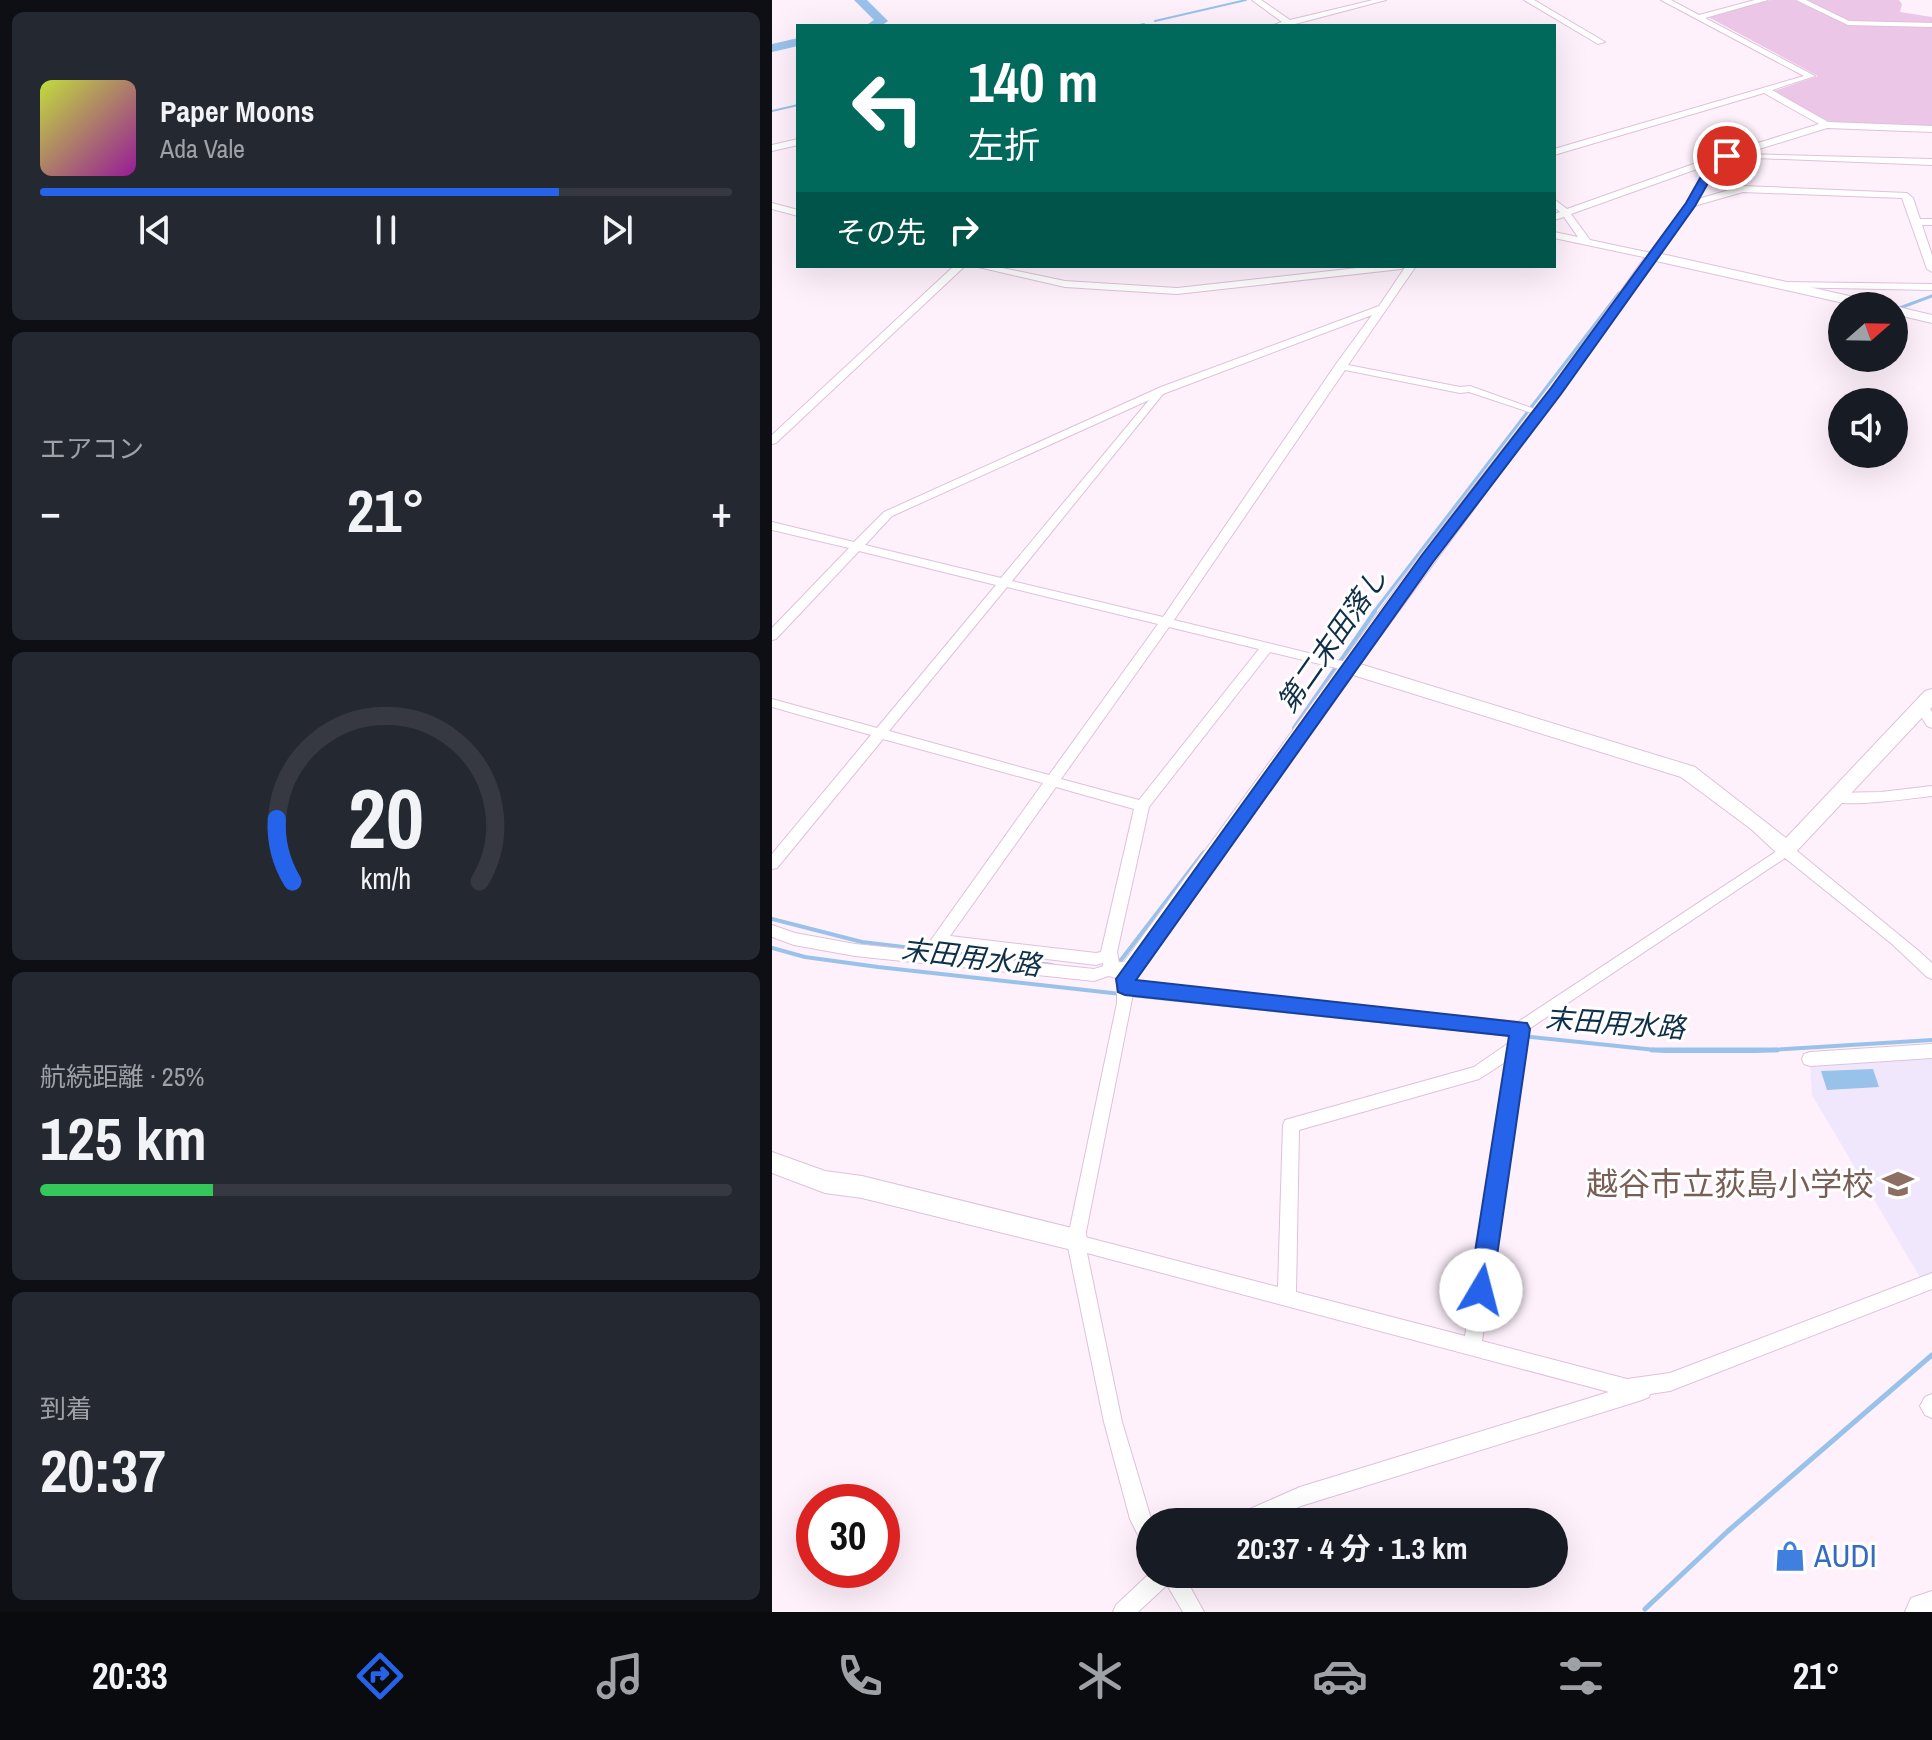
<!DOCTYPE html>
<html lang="ja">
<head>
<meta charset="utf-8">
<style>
	:root { --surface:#171b24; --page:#242831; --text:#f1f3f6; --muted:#9ea1a6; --line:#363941; --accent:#2563eb }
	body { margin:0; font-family:"Archivo Narrow","Noto Sans JP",sans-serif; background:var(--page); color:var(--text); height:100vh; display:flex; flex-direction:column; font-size:30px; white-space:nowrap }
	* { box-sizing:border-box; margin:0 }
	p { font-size:26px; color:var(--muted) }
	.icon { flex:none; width:44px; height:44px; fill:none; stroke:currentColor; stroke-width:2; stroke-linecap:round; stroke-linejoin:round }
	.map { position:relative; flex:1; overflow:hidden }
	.details { display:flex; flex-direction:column; gap:12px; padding:12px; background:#0d0f14; width:772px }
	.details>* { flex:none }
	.guide { position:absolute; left:24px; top:24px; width:760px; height:244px; border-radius:0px; box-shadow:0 8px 32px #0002; background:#00695c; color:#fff; overflow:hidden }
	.needle { width:52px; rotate:70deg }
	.buttons { position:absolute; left:1056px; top:292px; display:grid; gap:16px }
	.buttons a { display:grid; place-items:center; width:80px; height:80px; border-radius:50%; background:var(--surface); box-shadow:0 8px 32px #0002; font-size:40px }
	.speed { position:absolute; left:24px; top:1484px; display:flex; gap:16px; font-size:40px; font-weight:700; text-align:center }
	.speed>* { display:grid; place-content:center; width:104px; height:104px; border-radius:50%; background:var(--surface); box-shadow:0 8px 32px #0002; line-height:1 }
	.speed .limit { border:12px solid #d22; background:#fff; color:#111 }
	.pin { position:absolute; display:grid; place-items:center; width:68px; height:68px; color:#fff; margin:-34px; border:4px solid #fff; border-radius:50%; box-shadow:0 2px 8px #0007 }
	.me { position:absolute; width:88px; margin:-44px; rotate:8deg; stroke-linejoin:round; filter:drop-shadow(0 0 6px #0008) }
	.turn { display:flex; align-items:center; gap:28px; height:168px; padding:0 40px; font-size:36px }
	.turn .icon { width:104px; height:104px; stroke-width:2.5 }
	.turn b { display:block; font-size:56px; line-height:68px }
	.then { display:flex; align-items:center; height:76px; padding:0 40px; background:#0003; gap:16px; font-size:30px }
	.big { font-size:60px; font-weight:700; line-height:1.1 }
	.details .card { flex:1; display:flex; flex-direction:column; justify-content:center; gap:12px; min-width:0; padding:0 28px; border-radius:12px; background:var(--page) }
	.details .dial { align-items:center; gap:0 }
	.dial svg { height:208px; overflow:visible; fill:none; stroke:var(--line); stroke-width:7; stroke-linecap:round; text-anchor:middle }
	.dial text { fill:var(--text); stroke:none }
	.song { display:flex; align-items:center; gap:24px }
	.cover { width:96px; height:96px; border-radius:12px; background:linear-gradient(135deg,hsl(70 70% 55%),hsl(300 70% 35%)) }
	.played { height:8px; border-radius:4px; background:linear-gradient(90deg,var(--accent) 75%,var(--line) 75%) }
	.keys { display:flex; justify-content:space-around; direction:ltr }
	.heat { display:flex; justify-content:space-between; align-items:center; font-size:44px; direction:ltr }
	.charge { height:12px; border-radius:6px; background:linear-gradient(90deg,#34c759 25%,var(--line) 0) }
	.trip { position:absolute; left:364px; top:1508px; width:432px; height:80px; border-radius:40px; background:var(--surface); box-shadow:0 8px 32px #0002; font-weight:700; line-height:80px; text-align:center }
	.tabs { display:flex; height:128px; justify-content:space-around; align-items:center; background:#090b0e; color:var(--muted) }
	.tabs .icon { width:56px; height:56px }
	.tabs .current { color:var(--accent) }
	.tabs b { font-size:36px; color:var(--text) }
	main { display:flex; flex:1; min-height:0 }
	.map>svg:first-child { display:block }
	.education { fill:#f1e7fc }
	.green { fill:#ecc6e7 }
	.water { fill:#99c2eb }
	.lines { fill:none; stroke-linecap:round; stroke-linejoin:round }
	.stream-far3 { stroke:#99c2eb; stroke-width:2 }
	.stream-far2 { stroke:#99c2eb; stroke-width:3 }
	.stream-far1 { stroke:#99c2eb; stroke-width:4 }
	.stream { stroke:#99c2eb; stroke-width:5 }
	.river { fill:#99c2eb; fill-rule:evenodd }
	.street-casing { stroke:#dfc1db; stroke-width:2 }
	.secondary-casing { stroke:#dfc1db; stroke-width:2 }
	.highway-casing { stroke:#dfc1db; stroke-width:2 }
	.street { fill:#fff; fill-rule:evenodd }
	.secondary { fill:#fff; fill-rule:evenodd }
	.highway { fill:#fff; fill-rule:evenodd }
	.route { fill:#2563eb; stroke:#184099; stroke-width:2 }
	.labels { text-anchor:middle; stroke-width:6; stroke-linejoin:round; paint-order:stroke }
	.water-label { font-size:28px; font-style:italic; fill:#0e2e49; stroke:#fff }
	.near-education-label { font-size:32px; fill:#785e54; stroke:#fff; text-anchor:end }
	.near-shop-label { font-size:32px; fill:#366cbe; stroke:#fff; text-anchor:start }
</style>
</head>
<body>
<main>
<section class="details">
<div class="card">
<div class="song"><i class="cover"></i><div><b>Paper Moons</b><p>Ada Vale</p></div></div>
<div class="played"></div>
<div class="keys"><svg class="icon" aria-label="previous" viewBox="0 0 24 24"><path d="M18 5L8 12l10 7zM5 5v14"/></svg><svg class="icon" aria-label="pause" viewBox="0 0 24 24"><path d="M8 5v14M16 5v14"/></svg><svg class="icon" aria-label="next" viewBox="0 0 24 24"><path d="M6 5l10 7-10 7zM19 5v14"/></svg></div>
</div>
<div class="card"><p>エアコン</p>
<div class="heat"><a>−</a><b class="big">21°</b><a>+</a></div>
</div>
<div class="card dial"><svg viewBox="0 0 100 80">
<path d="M14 69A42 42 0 1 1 86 69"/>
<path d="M14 69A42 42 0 0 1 8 45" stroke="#2563eb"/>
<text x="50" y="56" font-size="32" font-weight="700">20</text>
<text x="50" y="72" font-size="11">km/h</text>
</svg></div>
<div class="card"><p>航続距離 · 25%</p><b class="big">125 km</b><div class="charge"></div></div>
<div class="card"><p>到着</p><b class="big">20:37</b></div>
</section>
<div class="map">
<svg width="1160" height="1612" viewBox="0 0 1160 1612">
	<rect width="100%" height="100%" fill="#fef1fc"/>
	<!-- education -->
	<path class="education" d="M1160,1055V1274L1149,1279L1040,1095L1038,1064Z"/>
	<!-- green -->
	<path class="green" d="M999,0H1022L1076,25L1160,27V127L1061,124L1002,91L1046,76L936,17Z
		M1031,0H1127L1130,4L1128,12L1160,17V23L1075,21Z"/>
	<!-- water -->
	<path class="water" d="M1101,1069L1107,1087L1055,1090L1049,1071Z"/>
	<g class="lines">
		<!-- stream-far3 -->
		<path class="stream-far3" d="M383,21L474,0
			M363,26L372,24
			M0,111L26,105"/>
		<!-- stream-far2 -->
		<path class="stream-far2" d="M1125,309L1160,296
			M601,613L847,293"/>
		<!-- stream-far1 -->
		<path class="stream-far1" d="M522,728L603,611
			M0,919L90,942L280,965
			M0,948L33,957L106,967L349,994
			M343,962L349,960L432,852
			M358,995L893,1051H983L1160,1040"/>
		<!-- stream -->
		<path class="stream" d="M880,1050H1005
			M873,1609L956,1531L1160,1355"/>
		<!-- river -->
		<path class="river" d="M82,0H95L116,21L109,26H93L102,20Z
			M26,38V46L0,52V44Z"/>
		<defs>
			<path id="street" d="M480,0H489L518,20L601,0H614L523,24V26H499L510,22Z
				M752,0H762L833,42L826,44Z
				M889,0H899L927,15L983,0H996L933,18L1043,76L1000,90L1056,122L1160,126V132L1055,128L971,154L1160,159V165L960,157L947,161L926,199L971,186L1135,193L1141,198L1148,219H1160V225H1150L1160,255V272L1155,269L1130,198L971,192L922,206L884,258L881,259L782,238V232L806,237L792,217L782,220V214L788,212L782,207V199L795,209L941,157L1047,124L992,93L782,155V149L1032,76ZM936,165L915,204L879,253L818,240L799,214Z
				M1024,0H1034L1077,21L1160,23V27L1076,25Z
				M26,139V145L0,151V145Z
				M0,203L26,210V216L0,209Z
				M182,266H193L4,443L0,444V435Z
				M202,266H221L293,281L405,288L603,266H634L629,269L405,294L293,287Z
				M634,266H644L576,365L688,387L698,386L771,412L766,415L697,392L688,393L573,370L402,620L577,663L583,667L577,671L498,652L377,807L345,952L348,969L345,973L322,981L83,956L22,945L0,937V925L23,933L83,944L322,969L332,966L331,963L324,965L167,946L162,944L159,940L271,783L111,739L5,868L0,869V854L99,735L0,707V699L105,728L224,585L87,551L4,639L0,640V628L77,548L0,530V522L82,542L112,512L389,387L607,306ZM600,315L564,364L391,617L240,581L391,394ZM377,400L229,578L93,545L120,516ZM235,587L386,624L277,775L117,731ZM397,627L487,649L367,800L289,779ZM284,787L362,809L329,952L324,953L178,936Z
				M1012,282L1160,284V290L1009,287L1007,285Z
				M1149,701L1154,702L1160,712V728L1155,726L1142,705Z
				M1160,786V796C1140,798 1065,810 1053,798L1060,793L1109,792Z
				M1014,845L1019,846L1148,952L1160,963V979L1155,977L1120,944L1013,858L748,1035L754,1041L710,1341L855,1379L898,1373L1160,1273V1289L898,1391L878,1394L877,1397L870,1400L529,1506L494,1522H461L464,1515L528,1487L837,1392L315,1253L350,1422L380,1522H378V1548L371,1545L358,1519L332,1422L295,1242L345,1003V987L349,975L354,973L359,975L362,982L746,1022ZM361,994L745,1035L740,1036L738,1042L702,1067L513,1120L511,1125L506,1287L313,1237ZM735,1061L693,1336L524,1292L527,1130L707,1079Z
				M1160,1044V1058L1038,1066L1032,1064L1030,1059L1032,1054L1038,1052Z
				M1160,1394V1418L1153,1415L1148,1406L1153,1397Z
				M378,1573L411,1574L432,1612H411L395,1585L366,1612H341L344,1605Z"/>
			<path id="secondary" d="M881,252L1104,302L1111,306H1085L884,261L588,664L923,767L1014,838L1153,691L1160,689V707L1021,855H1007L979,829L909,777L581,675L365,978L357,981L332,975L329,969L332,963L352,962L649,554L779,388L876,253Z
				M1121,306H1122L1160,315V323L1122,314Z
				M0,1152L53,1171L90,1176L304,1229L313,1232L316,1240L313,1248L304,1251L90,1198L53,1193L0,1173Z"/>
			<path id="highway" d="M1160,1591V1612H1133L1139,1598Z"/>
		</defs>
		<!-- street casing -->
		<use href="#street" class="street-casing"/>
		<!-- secondary casing -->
		<use href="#secondary" class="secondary-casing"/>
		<!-- highway casing -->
		<use href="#highway" class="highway-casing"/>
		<!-- street -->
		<use href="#street" class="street"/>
		<!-- secondary -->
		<use href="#secondary" class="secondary"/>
		<!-- highway -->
		<use href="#highway" class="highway"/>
	</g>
	<!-- route -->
	<path class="route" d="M955,152L959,153V158L948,162L923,206L789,394L661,562L364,980L755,1023L758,1029L720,1290L717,1298L709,1301L701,1298L697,1290L737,1036L353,995L346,992L344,979L650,555L779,388L914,203L940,157Z"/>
	<!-- icons -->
	<defs>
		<symbol id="school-bare" viewBox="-9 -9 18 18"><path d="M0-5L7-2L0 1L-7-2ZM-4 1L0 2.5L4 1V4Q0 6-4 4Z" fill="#8d6e63" stroke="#fff" stroke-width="2.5" paint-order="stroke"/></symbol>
		<symbol id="shop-bare" viewBox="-9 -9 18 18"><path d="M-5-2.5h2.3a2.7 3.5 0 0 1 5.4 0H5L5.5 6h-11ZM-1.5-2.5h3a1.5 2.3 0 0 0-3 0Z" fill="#3f7fe0" stroke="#fff" stroke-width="2.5" paint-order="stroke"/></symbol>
	</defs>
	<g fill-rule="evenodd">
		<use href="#school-bare" x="1104" y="1162" width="44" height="44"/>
		<use href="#shop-bare" x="996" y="1534" width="44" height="44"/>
	</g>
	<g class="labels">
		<!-- water labels -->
		<g class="water-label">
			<text transform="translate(560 640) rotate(-55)" y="10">第二末田落し</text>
			<text transform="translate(199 957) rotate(7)" y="10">末田用水路</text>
			<text transform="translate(843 1023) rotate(4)" y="10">末田用水路</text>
		</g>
		<!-- near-education labels -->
		<g class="near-education-label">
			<text x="1102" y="1195">越谷市立荻島小学校</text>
		</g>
		<!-- near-shop labels -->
		<g class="near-shop-label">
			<text x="1042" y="1567">AUDI</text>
		</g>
	</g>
</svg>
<div class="buttons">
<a><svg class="needle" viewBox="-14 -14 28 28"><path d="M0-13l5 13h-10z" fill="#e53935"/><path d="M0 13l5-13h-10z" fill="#9ea1a6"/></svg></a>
<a><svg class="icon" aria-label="sound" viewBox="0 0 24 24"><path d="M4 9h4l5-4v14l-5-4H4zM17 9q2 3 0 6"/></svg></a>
</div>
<div class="speed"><div class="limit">30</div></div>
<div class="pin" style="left:955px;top:156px;background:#d93025"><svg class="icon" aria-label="arrive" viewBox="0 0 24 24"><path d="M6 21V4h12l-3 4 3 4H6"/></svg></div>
<svg class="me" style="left:709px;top:1290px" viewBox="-20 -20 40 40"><circle r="19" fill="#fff"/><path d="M0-13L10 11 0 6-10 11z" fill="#2563eb"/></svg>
<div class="trip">20:37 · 4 分 · 1.3 km</div>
<div class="guide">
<div class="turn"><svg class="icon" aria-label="left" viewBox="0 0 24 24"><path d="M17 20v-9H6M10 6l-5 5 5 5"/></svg><div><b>140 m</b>左折</div></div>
<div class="then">その先<svg class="icon" aria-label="right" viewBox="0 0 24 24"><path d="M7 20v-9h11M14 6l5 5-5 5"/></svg></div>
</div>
</div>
</main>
<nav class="tabs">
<b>20:33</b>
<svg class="icon current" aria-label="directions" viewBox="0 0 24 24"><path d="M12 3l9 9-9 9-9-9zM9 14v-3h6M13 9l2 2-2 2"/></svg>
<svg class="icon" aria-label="music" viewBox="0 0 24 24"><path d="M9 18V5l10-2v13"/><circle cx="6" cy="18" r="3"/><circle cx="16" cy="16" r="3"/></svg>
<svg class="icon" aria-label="phone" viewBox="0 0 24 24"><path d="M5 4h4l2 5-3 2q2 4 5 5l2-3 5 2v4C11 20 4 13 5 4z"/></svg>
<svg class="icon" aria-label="climate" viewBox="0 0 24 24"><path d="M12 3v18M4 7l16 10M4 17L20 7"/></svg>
<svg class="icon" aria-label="car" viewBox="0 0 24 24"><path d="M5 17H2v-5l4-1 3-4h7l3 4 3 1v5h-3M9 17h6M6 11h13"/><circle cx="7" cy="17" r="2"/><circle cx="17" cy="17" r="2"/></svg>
<svg class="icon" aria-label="filters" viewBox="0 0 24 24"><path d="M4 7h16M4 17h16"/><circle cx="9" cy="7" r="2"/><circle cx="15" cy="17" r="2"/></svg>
<b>21°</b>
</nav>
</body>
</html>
